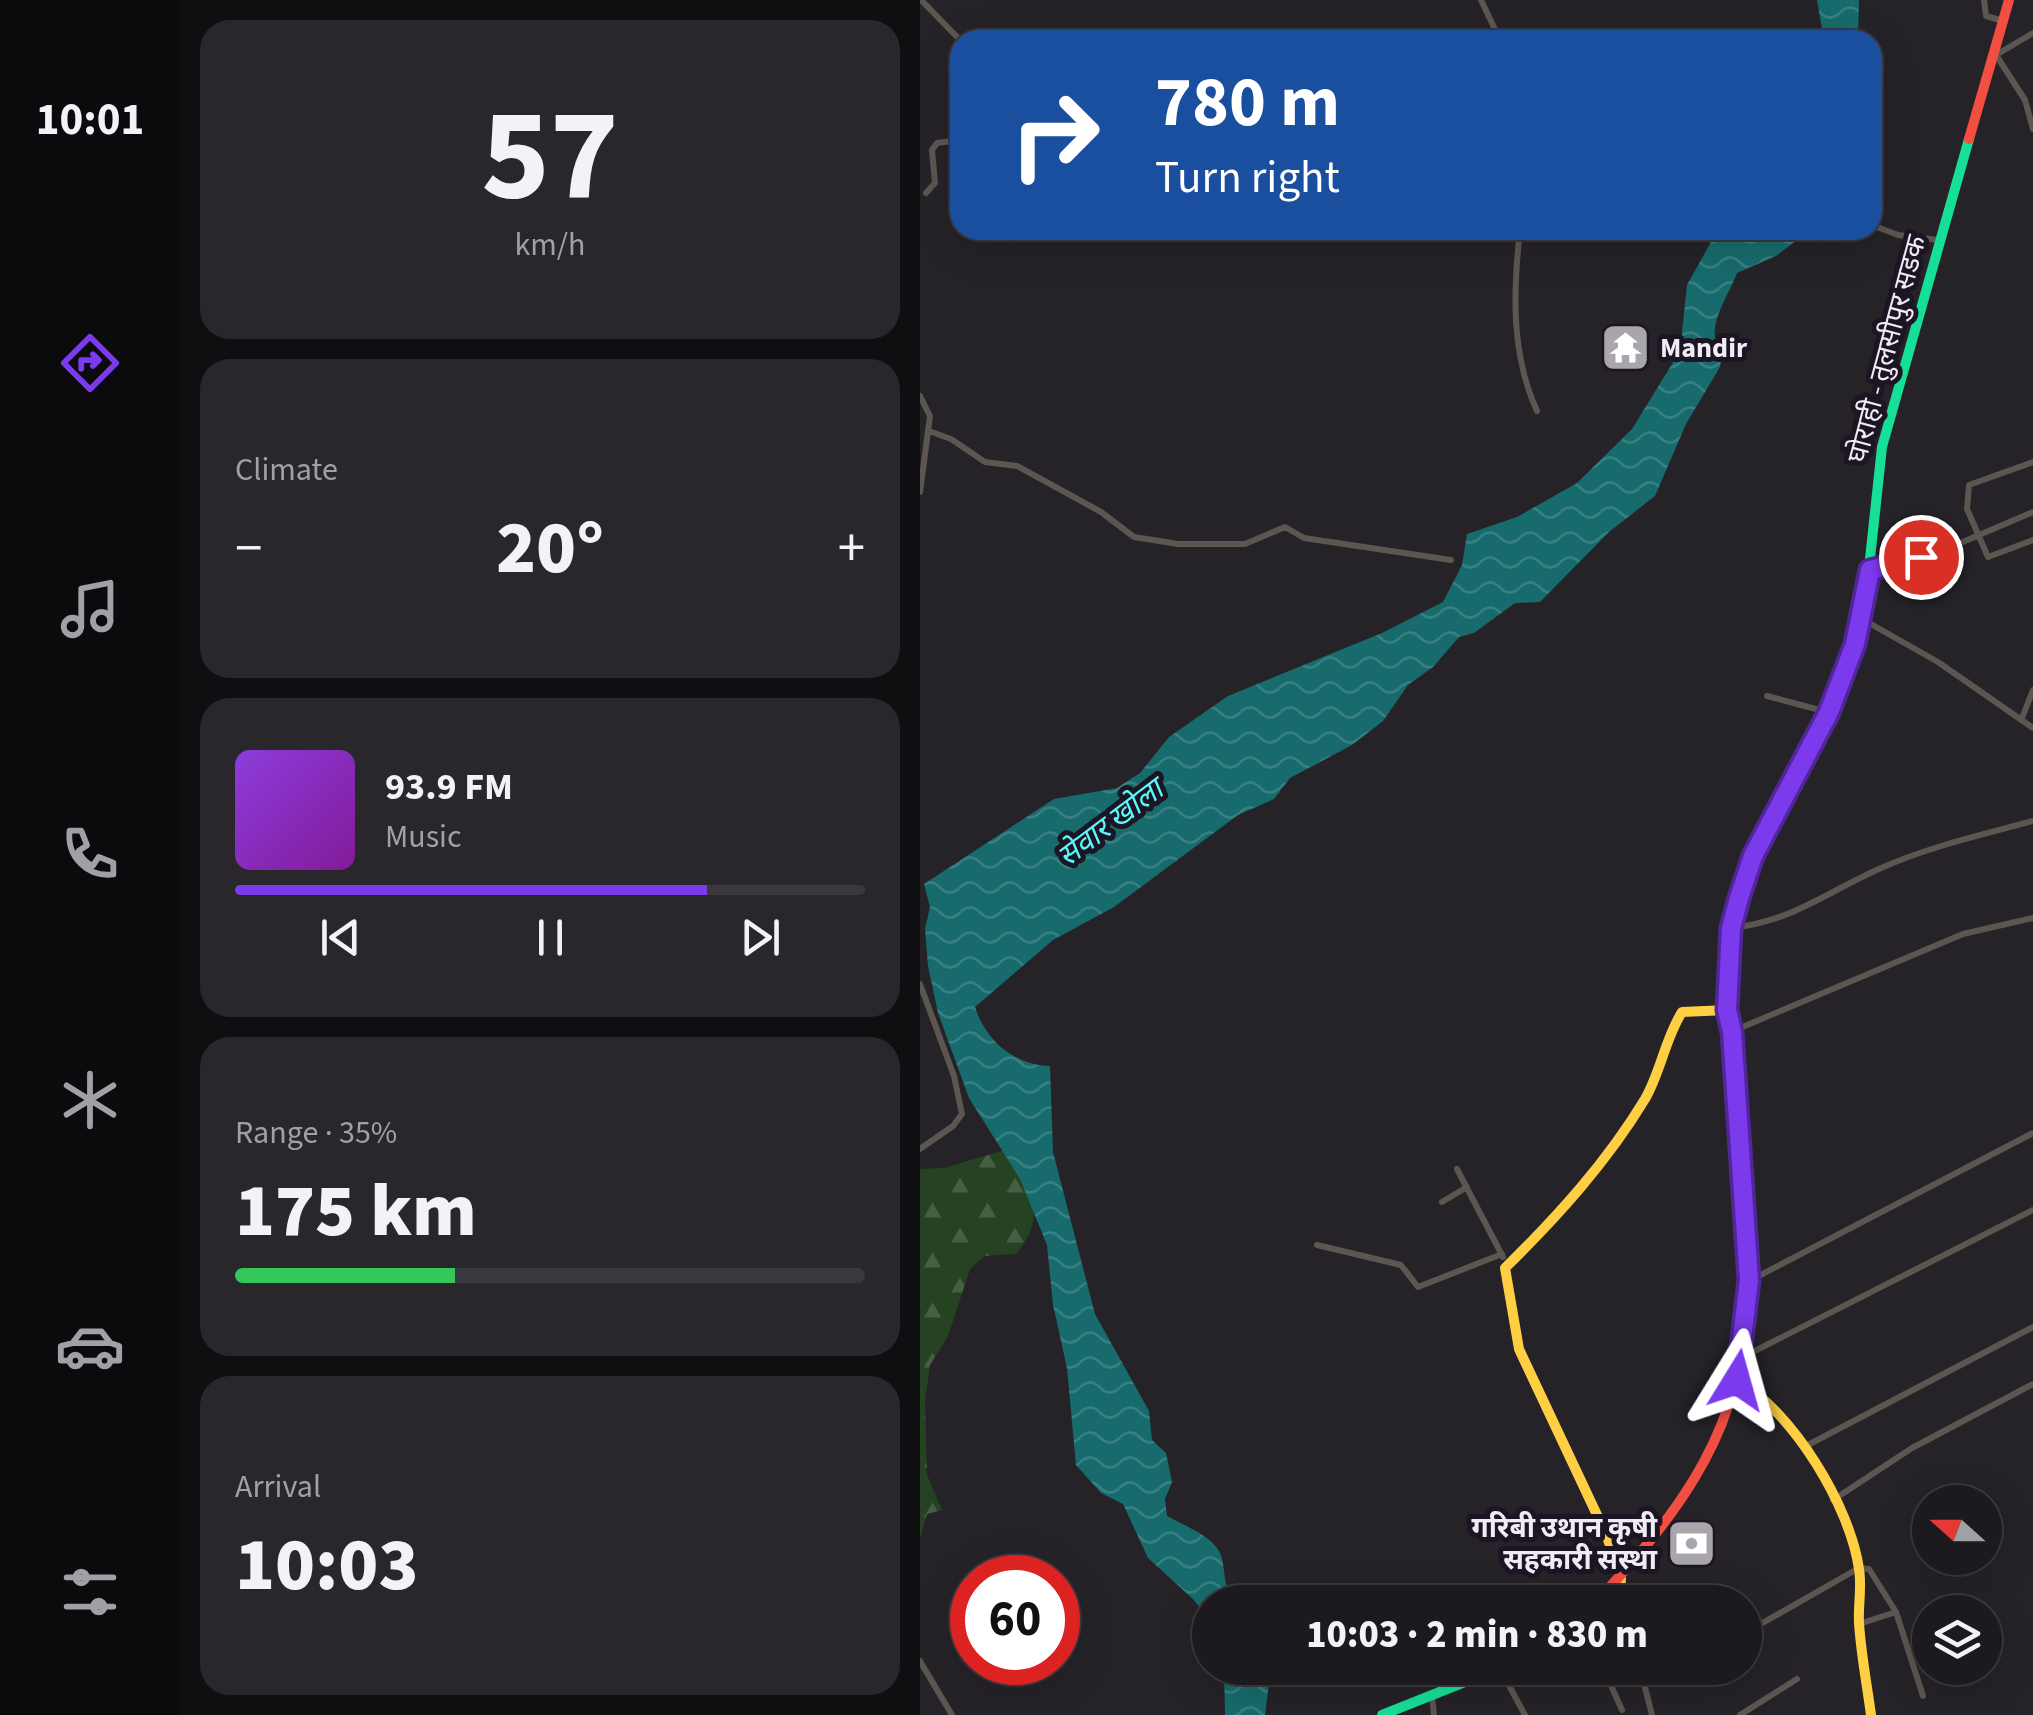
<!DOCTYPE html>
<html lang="en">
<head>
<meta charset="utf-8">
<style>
	:root { --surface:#1c1a1e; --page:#29272b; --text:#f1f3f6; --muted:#a0a1a4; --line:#3a383c; --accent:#7c3aed }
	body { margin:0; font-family:"Source Sans 3","Noto Sans Devanagari",sans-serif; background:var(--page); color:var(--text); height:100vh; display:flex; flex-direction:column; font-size:38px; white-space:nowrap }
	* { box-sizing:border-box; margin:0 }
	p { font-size:32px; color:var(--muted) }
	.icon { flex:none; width:55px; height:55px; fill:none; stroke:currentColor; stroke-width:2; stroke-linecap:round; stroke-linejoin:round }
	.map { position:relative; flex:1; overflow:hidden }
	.details { display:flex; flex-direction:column; gap:20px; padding:20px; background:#0f0e10; width:740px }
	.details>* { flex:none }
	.banner { position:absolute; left:30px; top:30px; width:932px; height:210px; border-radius:30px; box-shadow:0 10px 40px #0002,0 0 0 2px var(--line); background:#1a4fa0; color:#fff; overflow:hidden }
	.needle { width:65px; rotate:291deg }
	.fabs { position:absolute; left:992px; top:1485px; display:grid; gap:20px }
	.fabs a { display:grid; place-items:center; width:90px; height:90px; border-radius:50%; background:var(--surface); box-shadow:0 10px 40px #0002,0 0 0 2px var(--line); font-size:50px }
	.speed { position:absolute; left:30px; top:1555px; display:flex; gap:20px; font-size:50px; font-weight:700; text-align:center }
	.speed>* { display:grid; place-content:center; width:130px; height:130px; border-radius:50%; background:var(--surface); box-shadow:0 10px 40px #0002,0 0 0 2px var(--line); line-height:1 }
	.speed .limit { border:15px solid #d22; background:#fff; color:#111 }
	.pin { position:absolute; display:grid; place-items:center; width:85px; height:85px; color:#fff; margin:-42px; border:5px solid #fff; border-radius:50%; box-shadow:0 2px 10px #0007 }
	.me { position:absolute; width:110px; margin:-55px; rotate:8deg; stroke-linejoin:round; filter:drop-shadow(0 0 8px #0008) }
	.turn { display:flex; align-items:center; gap:35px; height:210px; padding:0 40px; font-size:45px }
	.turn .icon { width:130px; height:130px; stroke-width:2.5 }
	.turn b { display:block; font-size:70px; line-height:85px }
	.big { font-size:75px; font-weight:800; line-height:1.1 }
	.details .card { flex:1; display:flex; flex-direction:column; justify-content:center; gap:15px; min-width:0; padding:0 35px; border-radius:30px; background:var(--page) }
	.details .dial { align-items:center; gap:0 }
	.dial b { font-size:130px; line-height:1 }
	.song { display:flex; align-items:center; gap:30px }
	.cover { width:120px; height:120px; border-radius:15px; background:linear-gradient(135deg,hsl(270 70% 55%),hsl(290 70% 35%)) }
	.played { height:10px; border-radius:5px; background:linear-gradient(90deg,var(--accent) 75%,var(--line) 75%) }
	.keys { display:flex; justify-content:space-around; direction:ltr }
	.heat { display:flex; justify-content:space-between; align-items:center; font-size:55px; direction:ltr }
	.charge { height:15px; border-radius:8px; background:linear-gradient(90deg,#34c759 35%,var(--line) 0) }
	.trip { position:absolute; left:272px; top:1585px; width:570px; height:100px; border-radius:50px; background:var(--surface); box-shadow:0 10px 40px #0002,0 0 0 2px var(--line); font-weight:800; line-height:100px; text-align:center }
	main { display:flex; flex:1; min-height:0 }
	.tabs { display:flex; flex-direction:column; width:180px; justify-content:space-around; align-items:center; background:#0b0a0c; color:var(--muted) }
	.tabs .icon { width:70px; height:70px }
	.tabs .selected { color:var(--accent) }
	.tabs b { font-size:45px; color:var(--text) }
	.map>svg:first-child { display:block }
	.forest { fill:url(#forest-firs) }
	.water { fill:url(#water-waves) }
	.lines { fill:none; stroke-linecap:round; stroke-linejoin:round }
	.street { stroke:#5b5750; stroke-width:6 }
	.fast { stroke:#16e098; stroke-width:10 }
	.slow { stroke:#ffcf43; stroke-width:10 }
	.jam { stroke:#f24e42; stroke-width:10 }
	.route-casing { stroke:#51269a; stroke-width:25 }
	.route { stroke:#7c3aed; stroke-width:18 }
	.labels { text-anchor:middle; stroke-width:10; stroke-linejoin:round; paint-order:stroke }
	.poi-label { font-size:28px; font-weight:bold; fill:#f0ebf5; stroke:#1c1523; text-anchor:start }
	.street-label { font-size:28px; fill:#f0ebf5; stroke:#1c1523 }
	.water-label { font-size:30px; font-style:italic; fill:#5af8fb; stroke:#1c1523 }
</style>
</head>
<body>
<main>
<nav class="tabs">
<b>10:01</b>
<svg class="icon selected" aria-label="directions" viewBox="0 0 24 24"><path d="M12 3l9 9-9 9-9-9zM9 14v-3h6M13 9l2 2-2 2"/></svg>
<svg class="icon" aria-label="music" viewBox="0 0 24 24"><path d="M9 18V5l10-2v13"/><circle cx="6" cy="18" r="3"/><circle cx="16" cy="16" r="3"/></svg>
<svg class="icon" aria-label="phone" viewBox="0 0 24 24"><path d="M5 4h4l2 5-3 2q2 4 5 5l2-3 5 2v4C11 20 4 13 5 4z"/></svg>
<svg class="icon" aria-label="climate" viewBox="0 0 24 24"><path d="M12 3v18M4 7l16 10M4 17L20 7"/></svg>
<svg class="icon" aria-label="car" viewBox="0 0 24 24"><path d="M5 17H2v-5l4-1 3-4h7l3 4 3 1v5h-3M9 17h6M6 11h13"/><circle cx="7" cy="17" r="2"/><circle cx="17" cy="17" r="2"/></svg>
<svg class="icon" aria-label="filters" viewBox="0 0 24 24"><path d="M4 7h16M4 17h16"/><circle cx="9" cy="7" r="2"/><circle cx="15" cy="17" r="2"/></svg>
</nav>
<section class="details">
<div class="card dial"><b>57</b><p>km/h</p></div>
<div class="card"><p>Climate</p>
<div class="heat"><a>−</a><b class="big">20°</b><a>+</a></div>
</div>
<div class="card">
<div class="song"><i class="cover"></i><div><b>93.9 FM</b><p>Music</p></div></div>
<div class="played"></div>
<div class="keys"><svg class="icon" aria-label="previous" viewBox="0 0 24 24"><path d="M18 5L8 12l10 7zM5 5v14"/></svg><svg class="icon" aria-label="pause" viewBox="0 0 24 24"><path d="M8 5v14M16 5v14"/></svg><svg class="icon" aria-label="next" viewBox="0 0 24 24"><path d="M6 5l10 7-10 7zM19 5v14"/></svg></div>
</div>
<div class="card"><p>Range · 35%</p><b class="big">175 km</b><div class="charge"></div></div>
<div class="card"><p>Arrival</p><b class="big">10:03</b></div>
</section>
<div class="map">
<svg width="1113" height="1715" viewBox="0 0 1113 1715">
	<defs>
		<pattern id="forest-firs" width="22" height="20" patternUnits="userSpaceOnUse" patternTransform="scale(2.5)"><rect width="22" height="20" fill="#254323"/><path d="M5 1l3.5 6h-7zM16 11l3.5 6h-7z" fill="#455e44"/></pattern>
		<pattern id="water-waves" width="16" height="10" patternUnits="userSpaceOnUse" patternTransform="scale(2.5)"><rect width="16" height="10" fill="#176b6c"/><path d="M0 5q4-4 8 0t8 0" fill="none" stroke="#398082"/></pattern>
	</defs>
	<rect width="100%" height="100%" fill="#252228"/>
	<!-- forest -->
	<path class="forest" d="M85,1150C107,1191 131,1212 96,1254L64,1256L50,1269L28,1336L10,1365L5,1401L7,1475L22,1510L7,1514L0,1538V1169L24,1168Z"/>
	<!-- water -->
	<path class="water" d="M897,0H939L938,40H904Z
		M781,230H890L856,256L817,273C806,302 783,328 802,357L800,367L766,424L735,496L689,532L620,602L595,603L554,633L539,637L513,667L488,685L463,721L432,745L370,778L354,799L318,815L194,907L133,940L55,1007C66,1041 94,1065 130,1066L133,1152L175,1314L229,1411L232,1440L246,1453L252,1482L245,1499L247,1516C264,1526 298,1537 302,1559C306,1577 303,1588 317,1602H290V1621L274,1600L228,1558L203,1504L181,1493L156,1465L147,1368L133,1305L127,1245L100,1179L49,1098L18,1013L8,966L5,929L10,907L4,884L134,799L197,788L220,773L249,737L308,696L462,633L523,602L542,565L547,534L597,517L657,483L712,429L760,351L767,285L791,242Z
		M304,1668H351L345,1715H305Z"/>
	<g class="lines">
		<!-- street -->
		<path class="street" d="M561,0L580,40
			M1064,0L1066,16L1083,21
			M2,1L40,40
			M1113,33L1076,55L1105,100L1113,129
			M6,193L15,183L12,150L17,143L40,140
			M952,225L978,235L1018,240
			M600,230C593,292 591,354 617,411
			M0,396L10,416L0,492
			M9,431L31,439L65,462L97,466L181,512L214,537L258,544H325L365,527L384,538L531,560
			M1113,462L1049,485L1047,509L1068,557L1113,540
			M950,570L1038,544L1113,512
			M942,619L1018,662L1113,728
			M847,696L907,712
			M1102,718L1113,690
			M811,928C871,922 907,892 959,869C1007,847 1062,835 1113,821
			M0,984L34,1076L42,1114L33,1126L0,1149
			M813,1031L1043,934L1113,918
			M537,1169L583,1257
			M522,1202L547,1187
			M397,1245L481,1265L498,1287L582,1254
			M829,1281L1113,1133
			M821,1358L1113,1210
			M884,1447L1113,1327
			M913,1500L992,1448L1113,1384
			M939,1624L976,1612
			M825,1633L939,1568L949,1569L976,1612L1003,1696
			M0,1661L32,1715
			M683,1668L702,1710
			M720,1668L732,1715
			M580,1669L605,1715
			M512,1696L514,1715
			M820,1715L877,1679"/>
		<!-- fast -->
		<path class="fast" d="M823,1331L826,1269L809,1008L812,925L835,853L906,715L935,645L946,596L962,447L1049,139
			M462,1715L580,1668"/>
		<!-- slow -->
		<path class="slow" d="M817,1380C873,1412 930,1506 939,1569C942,1587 938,1606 939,1623C941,1654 947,1685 951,1715
			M700,1602L701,1576L686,1534L599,1349L585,1268C637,1217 687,1162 725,1099C741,1071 745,1039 762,1012L807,1010"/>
		<!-- jam -->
		<path class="jam" d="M1049,139L1089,0
			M676,1602C748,1525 816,1442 823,1331"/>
	</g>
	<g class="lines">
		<defs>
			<path id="route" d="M817,1380L829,1280L812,1032L807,1010L811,928L819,898L833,856L909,712L935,644L950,570L1001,557"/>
		</defs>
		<!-- route casing -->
		<use href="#route" class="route-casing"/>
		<!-- route -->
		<use href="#route" class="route"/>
	</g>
	<!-- icons -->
	<defs>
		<symbol id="temple-square" viewBox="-11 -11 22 22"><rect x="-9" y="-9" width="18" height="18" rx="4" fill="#a9a5ad" stroke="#1c1523"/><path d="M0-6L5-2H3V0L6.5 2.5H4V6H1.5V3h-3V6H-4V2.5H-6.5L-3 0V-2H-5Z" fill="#fff"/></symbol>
		<symbol id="bank-square" viewBox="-11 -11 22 22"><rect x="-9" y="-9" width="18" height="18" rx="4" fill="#a9a5ad" stroke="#1c1523"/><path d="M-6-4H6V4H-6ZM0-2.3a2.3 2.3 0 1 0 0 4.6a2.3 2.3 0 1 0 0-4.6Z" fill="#fff"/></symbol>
	</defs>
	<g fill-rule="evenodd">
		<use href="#temple-square" x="678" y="320" width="55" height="55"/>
		<use href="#bank-square" x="744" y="1516" width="55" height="55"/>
	</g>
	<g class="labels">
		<!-- poi labels -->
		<g class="poi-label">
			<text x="740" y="357">Mandir</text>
			<text x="737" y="1537" text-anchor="end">गरिबी उथान कृषी<tspan x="737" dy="32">सहकारी सस्था</tspan></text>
		</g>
		<!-- street labels -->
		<g class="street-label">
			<text transform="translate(966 349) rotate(-75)" y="10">घोराही - तुलसीपुर सडक</text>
		</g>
		<!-- water labels -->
		<g class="water-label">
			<text transform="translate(190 823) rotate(-37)" y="10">सेवार खोला</text>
		</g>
	</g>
</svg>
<div class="fabs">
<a><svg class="needle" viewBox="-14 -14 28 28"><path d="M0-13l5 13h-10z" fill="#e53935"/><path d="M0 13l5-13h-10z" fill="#a0a1a4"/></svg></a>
<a><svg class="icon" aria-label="layers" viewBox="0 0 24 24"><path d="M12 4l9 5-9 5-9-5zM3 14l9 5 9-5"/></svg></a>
</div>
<div class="speed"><div class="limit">60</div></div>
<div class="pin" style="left:1001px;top:557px;background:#d93025"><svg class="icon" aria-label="arrive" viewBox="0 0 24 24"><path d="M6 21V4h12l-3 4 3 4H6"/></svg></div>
<svg class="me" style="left:817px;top:1380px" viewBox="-20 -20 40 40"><path d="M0-17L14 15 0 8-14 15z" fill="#7c3aed" stroke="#fff" stroke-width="4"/></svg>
<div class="trip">10:03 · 2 min · 830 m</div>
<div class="banner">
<div class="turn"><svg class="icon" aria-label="right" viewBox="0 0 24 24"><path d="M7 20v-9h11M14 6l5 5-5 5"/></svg><div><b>780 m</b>Turn right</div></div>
</div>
</div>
</main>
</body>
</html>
